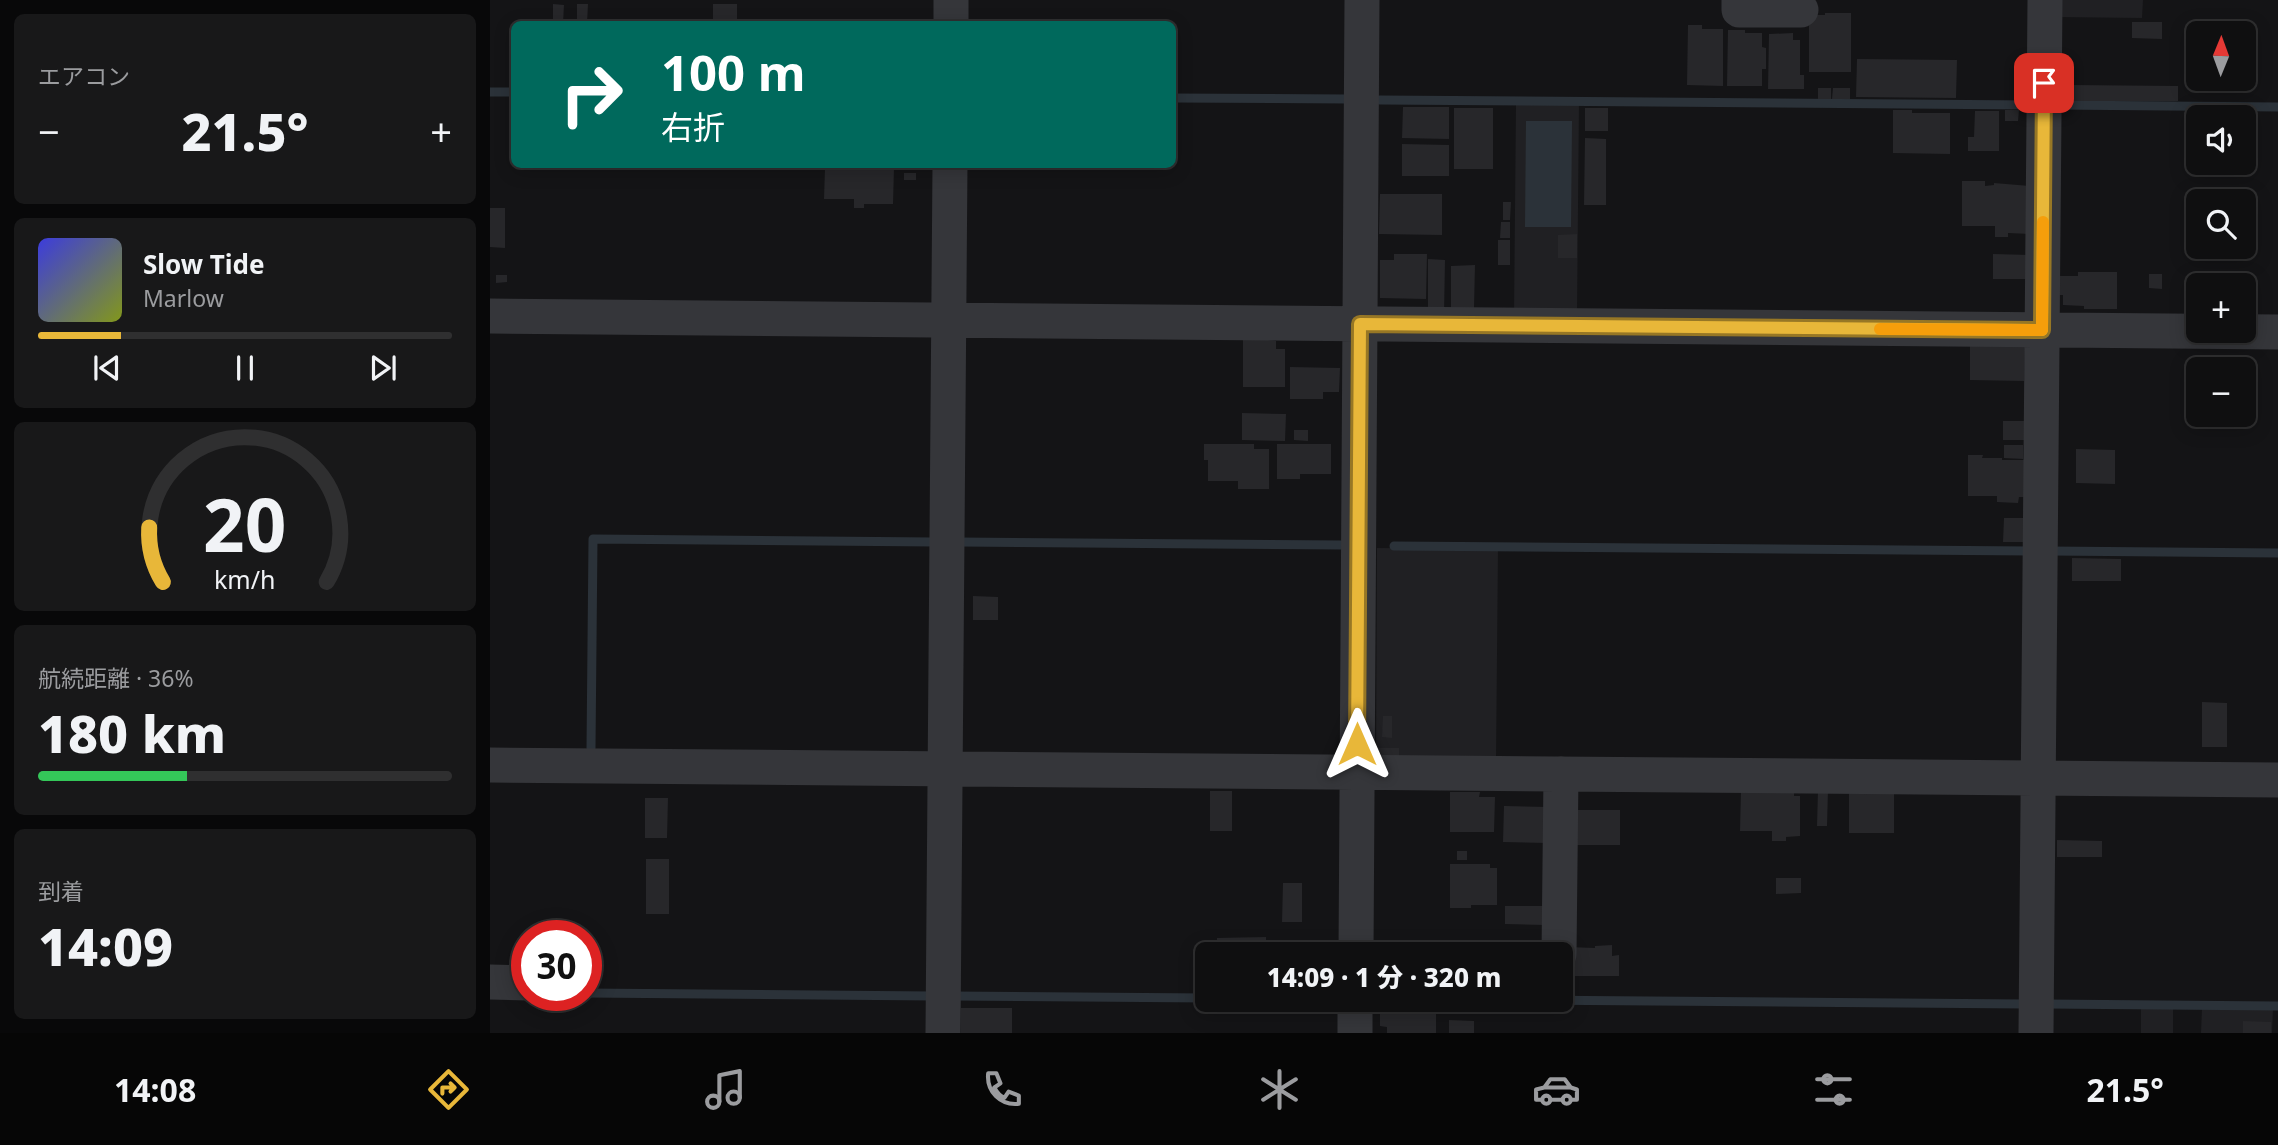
<!DOCTYPE html>
<html lang="ja">
<head>
<meta charset="utf-8">
<style>
	:root { --surface:#0f0f10; --page:#181819; --text:#f1f3f6; --muted:#9b9c9f; --line:#2f2f30; --accent:#e8b739 }
	body { margin:0; font-family:"Noto Sans","Noto Sans JP",sans-serif; background:var(--page); color:var(--text); height:100vh; display:flex; flex-direction:column; font-size:26px; white-space:nowrap }
	* { box-sizing:border-box; margin:0 }
	p { font-size:23px; color:var(--muted) }
	.icon { flex:none; width:38px; height:38px; fill:none; stroke:currentColor; stroke-width:2; stroke-linecap:round; stroke-linejoin:round }
	.map { position:relative; flex:1; overflow:hidden }
	.sheet { display:flex; flex-direction:column; gap:14px; padding:14px; background:#080809; width:490px }
	.sheet>* { flex:none }
	.guide { position:absolute; left:21px; top:21px; width:665px; height:147px; border-radius:10px; box-shadow:0 4px 18px #0003,0 0 0 2px var(--line); background:#00695c; color:#fff; overflow:hidden }
	.needle { width:46px; rotate:1deg }
	.fabs { position:absolute; left:1696px; top:21px; display:grid; gap:14px }
	.fabs a { display:grid; place-items:center; width:70px; height:70px; border-radius:10px; background:var(--surface); box-shadow:0 4px 18px #0003,0 0 0 2px var(--line); font-size:35px }
	.speed { position:absolute; left:21px; top:920px; display:flex; gap:14px; font-size:35px; font-weight:700; text-align:center }
	.speed>* { display:grid; place-content:center; width:91px; height:91px; border-radius:50%; background:var(--surface); box-shadow:0 4px 18px #0003,0 0 0 2px var(--line); line-height:1 }
	.speed .limit { border:10px solid #d22; background:#fff; color:#111 }
	.pin { position:absolute; display:grid; place-items:center; width:60px; height:60px; color:#fff; margin:-30px; border-radius:14px; box-shadow:0 4px 10px #0006 }
	.me { position:absolute; width:77px; margin:-38px; rotate:0deg; stroke-linejoin:round; filter:drop-shadow(0 0 5px #0008) }
	.turn { display:flex; align-items:center; gap:24px; height:147px; padding:0 35px; font-size:32px }
	.turn .icon { width:91px; height:91px; stroke-width:2.5 }
	.turn b { display:block; font-size:49px; line-height:60px }
	.big { font-size:52px; font-weight:800; line-height:1.1 }
	.sheet .widget { flex:1; display:flex; flex-direction:column; justify-content:center; gap:10px; min-width:0; padding:0 24px; border-radius:10px; background:var(--page) }
	.sheet .dial { align-items:center; gap:0 }
	.dial svg { height:182px; overflow:visible; fill:none; stroke:var(--line); stroke-width:7; stroke-linecap:round; text-anchor:middle }
	.dial text { fill:var(--text); stroke:none }
	.song { display:flex; align-items:center; gap:21px }
	.cover { width:84px; height:84px; border-radius:10px; background:linear-gradient(135deg,hsl(240 70% 55%),hsl(70 70% 35%)) }
	.played { height:7px; border-radius:4px; background:linear-gradient(90deg,var(--accent) 20%,var(--line) 20%) }
	.keys { display:flex; justify-content:space-around; direction:ltr }
	.heat { display:flex; justify-content:space-between; align-items:center; font-size:38px; direction:ltr }
	.charge { height:10px; border-radius:5px; background:linear-gradient(90deg,#34c759 36%,var(--line) 0) }
	.trip { position:absolute; left:705px; top:942px; width:378px; height:70px; border-radius:10px; background:var(--surface); box-shadow:0 4px 18px #0003,0 0 0 2px var(--line); font-weight:800; line-height:70px; text-align:center }
	.tabs { display:flex; height:112px; justify-content:space-around; align-items:center; background:#060606; color:var(--muted) }
	.tabs .icon { width:49px; height:49px }
	.tabs .selected { color:var(--accent) }
	.tabs b { font-size:32px; color:var(--text) }
	main { display:flex; flex:1; min-height:0 }
	.map>svg:first-child { display:block }
	.built { fill:#202023 }
	.water { fill:#2b3239 }
	.lines { fill:none; stroke-linecap:round; stroke-linejoin:round }
	.stream { stroke:#2b3239; stroke-width:9 }
	.building { fill:#27272a }
	.minor { stroke:#35363a; stroke-width:35 }
	.route-casing { stroke:#977725; stroke-width:18 }
	.route { stroke:#e8b739; stroke-width:12 }
	.slow { stroke:#f59e0b; stroke-width:12 }
</style>
</head>
<body>
<main>
<section class="sheet">
<div class="widget"><p>エアコン</p>
<div class="heat"><a>−</a><b class="big">21.5°</b><a>+</a></div>
</div>
<div class="widget">
<div class="song"><i class="cover"></i><div><b>Slow Tide</b><p>Marlow</p></div></div>
<div class="played"></div>
<div class="keys"><svg class="icon" aria-label="previous" viewBox="0 0 24 24"><path d="M18 5L8 12l10 7zM5 5v14"/></svg><svg class="icon" aria-label="pause" viewBox="0 0 24 24"><path d="M8 5v14M16 5v14"/></svg><svg class="icon" aria-label="next" viewBox="0 0 24 24"><path d="M6 5l10 7-10 7zM19 5v14"/></svg></div>
</div>
<div class="widget dial"><svg viewBox="0 0 100 80">
<path d="M14 69A42 42 0 1 1 86 69"/>
<path d="M14 69A42 42 0 0 1 8 45" stroke="#e8b739"/>
<text x="50" y="56" font-size="32" font-weight="700">20</text>
<text x="50" y="72" font-size="11">km/h</text>
</svg></div>
<div class="widget"><p>航続距離 · 36%</p><b class="big">180 km</b><div class="charge"></div></div>
<div class="widget"><p>到着</p><b class="big">14:09</b></div>
</section>
<div class="map">
<svg width="1788" height="1033" viewBox="0 0 1788 1033">
	<rect width="100%" height="100%" fill="#141416"/>
	<!-- built -->
	<path class="built" d="M1565,0H1653L1652,18L1565,17Z
		M1026,103H1089L1087,315H1024Z
		M887,548L1008,549L1006,762H886Z
		M1651,1007L1683,1008V1033H1651Z
		M1712,1008H1783L1782,1033H1711Z"/>
	<!-- water -->
	<path class="water" d="M1036,121H1082L1081,227H1035Z"/>
	<g class="lines">
		<!-- stream -->
		<path class="stream" d="M0,92H24
			M682,98L858,99
			M890,100L1541,105
			M1566,105L1788,107
			M469,542L854,545
			M904,546L1540,551
			M1560,551L1788,553
			M101,748L103,539L444,542
			M96,993L443,996
			M463,996L718,998
			M890,999L1535,1004
			M1557,1004L1788,1006"/>
	</g>
	<!-- building -->
	<path class="building" d="M63,4L74,5L73,24H63Z
		M87,4H98L97,24H87Z
		M223,4H247V24H223Z
		M1335,13H1361V72H1319V15H1335Z
		M1642,22H1672V39L1642,38Z
		M1198,25H1212V29H1233V86L1197,85Z
		M1238,30H1255V33H1272V47L1276,48V69H1272V86H1237Z
		M1303,33V40H1310V75H1314V89H1278L1279,34Z
		M1367,59L1467,60L1466,98L1366,97Z
		M1581,85L1688,86V101H1581Z
		M1328,88H1341V99H1328Z
		M1343,88H1360V99H1342Z
		M913,107H959V139L912,138Z
		M964,108H1003V169H964Z
		M1095,108H1118V131H1095Z
		M1403,110H1422V113H1460V154L1403,153Z
		M1515,110H1529L1528,121H1515Z
		M1485,111H1509V151H1478V137H1484Z
		M1095,138L1116,139V205H1094Z
		M912,144L959,145V176H912Z
		M335,168H404L403,204H374V208H364V199H334Z
		M414,173H426V180H414Z
		M1472,181H1495V186L1504,185V183L1540,186V234L1518,233V237H1505V226H1472Z
		M890,194H952V235L889,234Z
		M1013,202H1021L1020,220H1013Z
		M0,208H15V248L0,247Z
		M1011,222H1020V238H1010Z
		M1087,234V258H1068V235Z
		M1008,240H1020V265H1008Z
		M904,254H937L936,299L890,298V260H904Z
		M1503,254L1540,255V279H1503Z
		M938,259L955,260L954,315H938Z
		M985,265L984,308L961,309V266Z
		M1588,272H1627V309H1594V306L1573,305V295H1569V276H1588Z
		M1659,274H1672V289L1659,288Z
		M6,275H17V282L6,283Z
		M753,337L786,341V349H795V387H753Z
		M1480,345H1535L1534,381L1480,380Z
		M800,367L850,368L849,392H833V399H800Z
		M752,413L796,414L795,441L752,440Z
		M1513,421H1535V440H1513Z
		M804,430H818V441L804,440Z
		M714,444H764V449H779V489H748V481H718V460H714Z
		M787,444H841V474H810V479H787Z
		M1514,445H1533V459L1514,458Z
		M1586,449L1625,450V484L1586,483Z
		M1478,455H1493L1492,458H1512V460H1535V497H1529L1528,503L1507,502V496H1478Z
		M1514,518H1539V542H1513Z
		M1582,558L1631,559V581H1582Z
		M483,596L508,597V620H483Z
		M1712,702L1737,703V747H1712Z
		M893,716H902V738L892,737Z
		M888,748H909V757H888Z
		M1304,786V796H1310V836L1296,837V841H1282V831H1250L1251,790Z
		M1359,787L1404,788V833H1359Z
		M1328,790H1338L1337,826H1327Z
		M720,791H742V831H720Z
		M960,792H990L989,797H1005L1004,832H960Z
		M155,798H178L177,838H155Z
		M1014,806L1058,807L1057,843L1013,842Z
		M1080,810H1130V845H1080Z
		M1567,840L1612,841V857H1567Z
		M967,851H977V860H967Z
		M156,859H179V914H156Z
		M960,864H1000V868H1007V905H981V908H960Z
		M1286,878H1311V893L1286,894Z
		M793,883H812V922H792Z
		M1015,906H1054V925L1015,924Z
		M776,937V945H792V954H727V938Z
		M1122,945V956L1129,955V976H1078V947L1105,948V946Z
		M890,1005H946V1033H897V1027L890,1026Z
		M471,1008H522V1033H471Z
		M959,1020L984,1021V1033H959Z
		M1753,1021L1781,1022V1033H1753Z"/>
	<g class="lines">
		<!-- minor -->
		<path class="minor" d="M1249,0V10H1311
			M461,24V0
			M0,316L1788,332
			M0,765L1788,780
			M866,954L872,0
			M1069,954L1071,774
			M0,982L37,983
			M453,1033L460,164
			M865,1033V999
			M1546,1033L1555,0"/>
	</g>
	<g class="lines">
		<defs>
			<path id="route" d="M867,744L870,324L1552,330L1554,83"/>
		</defs>
		<!-- route casing -->
		<use href="#route" class="route-casing"/>
		<!-- route -->
		<use href="#route" class="route"/>
		<!-- slow -->
		<path class="slow" d="M1390,329L1552,330L1553,222"/>
	</g>
</svg>
<div class="fabs">
<a><svg class="needle" viewBox="-14 -14 28 28"><path d="M0-13l5 13h-10z" fill="#e53935"/><path d="M0 13l5-13h-10z" fill="#9b9c9f"/></svg></a>
<a><svg class="icon" aria-label="sound" viewBox="0 0 24 24"><path d="M4 9h4l5-4v14l-5-4H4zM17 9q2 3 0 6"/></svg></a>
<a><svg class="icon" aria-label="search" viewBox="0 0 24 24"><circle cx="10" cy="10" r="6"/><path d="M15 15l6 6"/></svg></a>
<a>+</a>
<a>−</a>
</div>
<div class="speed"><div class="limit">30</div></div>
<div class="pin" style="left:1554px;top:83px;background:#d93025"><svg class="icon" aria-label="arrive" viewBox="0 0 24 24"><path d="M6 21V4h12l-3 4 3 4H6"/></svg></div>
<svg class="me" style="left:867px;top:744px" viewBox="-20 -20 40 40"><path d="M0-17L14 15 0 8-14 15z" fill="#e8b739" stroke="#fff" stroke-width="4"/></svg>
<div class="trip">14:09 · 1 分 · 320 m</div>
<div class="guide">
<div class="turn"><svg class="icon" aria-label="right" viewBox="0 0 24 24"><path d="M7 20v-9h11M14 6l5 5-5 5"/></svg><div><b>100 m</b>右折</div></div>
</div>
</div>
</main>
<nav class="tabs">
<b>14:08</b>
<svg class="icon selected" aria-label="directions" viewBox="0 0 24 24"><path d="M12 3l9 9-9 9-9-9zM9 14v-3h6M13 9l2 2-2 2"/></svg>
<svg class="icon" aria-label="music" viewBox="0 0 24 24"><path d="M9 18V5l10-2v13"/><circle cx="6" cy="18" r="3"/><circle cx="16" cy="16" r="3"/></svg>
<svg class="icon" aria-label="phone" viewBox="0 0 24 24"><path d="M5 4h4l2 5-3 2q2 4 5 5l2-3 5 2v4C11 20 4 13 5 4z"/></svg>
<svg class="icon" aria-label="climate" viewBox="0 0 24 24"><path d="M12 3v18M4 7l16 10M4 17L20 7"/></svg>
<svg class="icon" aria-label="car" viewBox="0 0 24 24"><path d="M5 17H2v-5l4-1 3-4h7l3 4 3 1v5h-3M9 17h6M6 11h13"/><circle cx="7" cy="17" r="2"/><circle cx="17" cy="17" r="2"/></svg>
<svg class="icon" aria-label="filters" viewBox="0 0 24 24"><path d="M4 7h16M4 17h16"/><circle cx="9" cy="7" r="2"/><circle cx="15" cy="17" r="2"/></svg>
<b>21.5°</b>
</nav>
</body>
</html>
